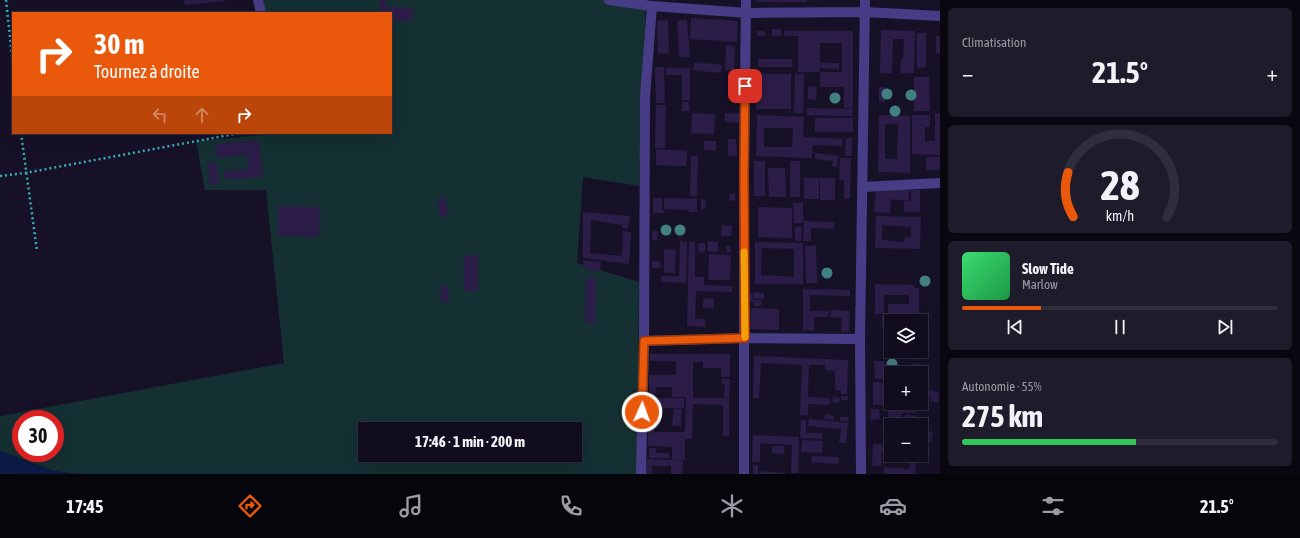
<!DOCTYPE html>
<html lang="fr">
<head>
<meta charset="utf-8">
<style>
	:root { --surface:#110d1e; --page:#1e1b2b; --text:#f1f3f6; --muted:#9c9ca4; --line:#302d3c; --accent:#ea580c }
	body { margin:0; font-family:"Asap Condensed",sans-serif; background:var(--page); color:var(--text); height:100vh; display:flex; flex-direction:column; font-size:15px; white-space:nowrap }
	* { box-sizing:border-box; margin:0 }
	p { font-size:13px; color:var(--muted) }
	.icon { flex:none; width:22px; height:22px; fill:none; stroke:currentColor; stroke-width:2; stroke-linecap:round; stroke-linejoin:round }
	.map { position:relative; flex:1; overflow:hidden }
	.panel { display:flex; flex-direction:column; gap:8px; padding:8px; background:#090710; width:360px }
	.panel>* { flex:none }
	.banner { position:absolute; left:12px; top:12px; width:380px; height:122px; border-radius:0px; box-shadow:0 4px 16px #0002,0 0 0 1px var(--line); background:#ea580c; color:#fff; overflow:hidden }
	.fabs { position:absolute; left:884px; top:314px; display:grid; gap:8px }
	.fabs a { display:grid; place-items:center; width:44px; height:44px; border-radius:0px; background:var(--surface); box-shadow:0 4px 16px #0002,0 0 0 1px var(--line); font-size:20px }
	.speed { position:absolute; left:12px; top:410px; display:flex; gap:8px; font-size:20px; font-weight:700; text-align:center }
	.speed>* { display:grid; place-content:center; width:52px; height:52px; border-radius:50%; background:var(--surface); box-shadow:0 4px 16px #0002,0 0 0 1px var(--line); line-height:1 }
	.speed .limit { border:6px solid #d22; background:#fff; color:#111 }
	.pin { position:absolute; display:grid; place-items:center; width:34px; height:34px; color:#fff; margin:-17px; border-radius:8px; box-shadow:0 2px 6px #0006 }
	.me { position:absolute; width:44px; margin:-22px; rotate:2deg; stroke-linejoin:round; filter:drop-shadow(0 0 3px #0008) }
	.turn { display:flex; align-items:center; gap:14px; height:84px; padding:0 16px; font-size:18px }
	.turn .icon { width:52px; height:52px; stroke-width:2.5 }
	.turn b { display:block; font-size:28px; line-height:34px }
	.lanes { display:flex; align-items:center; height:38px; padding:0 16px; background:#0003; justify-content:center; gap:20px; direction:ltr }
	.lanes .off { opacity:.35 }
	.big { font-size:30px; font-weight:700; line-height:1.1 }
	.panel .tile { flex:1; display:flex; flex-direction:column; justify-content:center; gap:6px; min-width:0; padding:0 14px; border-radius:6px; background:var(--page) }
	.panel .dial { align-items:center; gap:0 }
	.dial svg { height:104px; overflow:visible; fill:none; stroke:var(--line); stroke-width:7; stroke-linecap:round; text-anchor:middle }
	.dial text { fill:var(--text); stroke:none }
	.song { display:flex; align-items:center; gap:12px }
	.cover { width:48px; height:48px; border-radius:6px; background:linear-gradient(135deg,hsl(140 70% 55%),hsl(140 70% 35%)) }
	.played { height:4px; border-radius:2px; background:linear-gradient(90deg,var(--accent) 25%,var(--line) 25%) }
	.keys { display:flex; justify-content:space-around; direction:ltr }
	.heat { display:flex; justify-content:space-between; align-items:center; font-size:22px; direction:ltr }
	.charge { height:6px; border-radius:3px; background:linear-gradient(90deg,#34c759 55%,var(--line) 0) }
	.trip { position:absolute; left:358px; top:422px; width:224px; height:40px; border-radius:0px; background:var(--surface); box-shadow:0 4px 16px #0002,0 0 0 1px var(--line); font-weight:700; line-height:40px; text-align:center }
	.menu { display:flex; height:64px; justify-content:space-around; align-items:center; background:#07050c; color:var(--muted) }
	.menu .icon { width:28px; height:28px }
	.menu .active { color:var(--accent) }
	.menu b { font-size:18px; color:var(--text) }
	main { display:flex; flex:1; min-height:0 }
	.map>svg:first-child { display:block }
	.green { fill:#143032; fill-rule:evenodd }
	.water { fill:#0c1b46 }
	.building { fill:#2b1d48; fill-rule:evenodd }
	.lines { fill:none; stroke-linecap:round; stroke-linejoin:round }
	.path { stroke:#33b1b7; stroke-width:2.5; stroke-dasharray:2 3; stroke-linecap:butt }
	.street { stroke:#473d86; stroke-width:10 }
	.tree { fill:#428182 }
	.route-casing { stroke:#983908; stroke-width:10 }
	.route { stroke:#ea580c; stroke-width:7 }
	.slow { stroke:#f59e0b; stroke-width:7 }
</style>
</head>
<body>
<main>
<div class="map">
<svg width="940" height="474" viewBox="0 0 940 474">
	<rect width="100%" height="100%" fill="#171128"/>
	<!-- green -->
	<path class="green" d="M254,0H646L639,186L583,177L577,263L639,282L637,474H79L54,471L0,451V416L284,363L266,190H205L196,141L264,135V133H391V13H255ZM21,419H55V453H21ZM365,429H575V455H365Z"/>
	<!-- water -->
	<path class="water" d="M0,451L54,471L79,474H0Z"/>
	<!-- building -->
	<path class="building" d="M184,0H225V1L185,5Z
		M380,0H386V7L413,8V21H391V13H379Z
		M756,0H807V2H756Z
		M691,18L738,21L737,42L690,39Z
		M668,20L669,53L658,54L657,21Z
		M687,20L690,57H679L677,21Z
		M772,29H781V36H772Z
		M881,30L915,31L914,73H900L901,59H903L904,39H893L892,73H880Z
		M757,31H765V36H757Z
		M784,31H853V108H844V87H820V72H842V43H820V72H798V36H784Z
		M917,33H926V67L917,68Z
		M936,36H940V53H936Z
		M726,45L735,46L734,71L725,70Z
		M758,59H792L793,67H758Z
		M694,62L722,65L721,73L693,70Z
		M821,63H839V69L820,68Z
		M655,67H664L665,103H656Z
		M666,68H690V100H682V75H666Z
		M756,74H791V109H756Z
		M795,74H804L803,113H794Z
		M914,77H929L930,111H914Z
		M808,86L817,87L816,100L808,99Z
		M879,87H886L885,102H879Z
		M682,102H689L690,111H682Z
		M656,105H666L665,148H655Z
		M807,108L853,109L852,116L807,115Z
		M692,113L715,114L714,134L691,133Z
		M725,113L740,114V123L725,122Z
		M935,113H940V155L912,154V115H930V127H925V141H935Z
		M757,115L804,117L803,137L842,139V146L813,145L812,158L756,156ZM764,128H793L792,147H764Z
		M879,115L910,116V173L878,172ZM885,124H898L897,159H885Z
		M815,118H853V132H815Z
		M846,138H852V156H845Z
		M728,139H736L737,156H728Z
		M259,140L263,177L225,180L224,171L248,169L247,155L217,158L215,144Z
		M704,141H716V151L704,150Z
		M656,149L687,151L686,166L656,165Z
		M815,153L838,156L837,167L832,166L833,161L815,159Z
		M691,156H698L697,196H690Z
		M926,157H940V170H926Z
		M840,158H851L850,199L844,198V180H839Z
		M754,161H765V196H754Z
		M790,161H800V197H790Z
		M217,162L219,185H210L207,163Z
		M768,168H785L786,197H769Z
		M804,178H819V199H804Z
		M820,178H835V200H820Z
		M876,187L909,190V201L891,199L890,213L874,212Z
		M911,190H920V212H904V202L911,201Z
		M730,194H735V201L729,200Z
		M446,198L448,216L440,217L438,199Z
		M653,198H662V210H664V213H653Z
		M664,198L697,199V212H689V210L664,209Z
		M701,199L706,200L705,209H701Z
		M793,203H803V223H794Z
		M278,206L320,207L319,237L278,236Z
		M758,207L792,208V238L758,237Z
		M583,212L630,216L628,228H622V225L591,220L590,253L622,256L623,231L631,232L629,264L583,258Z
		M876,216L921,217L920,249L875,248ZM882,225L911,227V238L905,237L904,242L882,240Z
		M804,221L835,222L834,229L811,228V241H803Z
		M722,225L732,226L731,236H721Z
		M795,227H802L801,241H795Z
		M652,230L658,231L657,240H652Z
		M680,241L687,242L686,283L661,282V276H679Z
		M708,241L718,242V252L707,251Z
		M689,242H695V277H704V285L732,286V292L696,291L695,319H705V327L687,326Z
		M755,242L803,243V284H755ZM762,248L794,249V277L761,275Z
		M698,243H705V252L699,253Z
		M726,246H730L731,252L727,253Z
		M805,246H816L817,283H806Z
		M664,249L676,250L675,273H664Z
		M709,254L731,255L730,280H708Z
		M464,255H478V291H464Z
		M583,260L601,262L600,272L584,269Z
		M652,261H660L661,268H652Z
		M586,277L596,278L595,324L585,323Z
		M875,284L914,285V288H919V315L888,314V304H909V295H884V314H875Z
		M441,286H448L449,302H441Z
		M803,289L850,290V296L810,295V311H829L828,317H814V331L803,330Z
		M754,292L764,293V299H754Z
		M750,293L753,294V302L749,301Z
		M703,298L714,299V308H703Z
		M753,300H761V306H754Z
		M751,308L779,309V330L750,329Z
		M831,310L850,311L849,332H841L842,318L830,317Z
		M882,316L909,317V321H891V328L882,327Z
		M912,317L921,318V321H912Z
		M888,346H891V352L887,351Z
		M904,351H920L919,360L912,359V353Z
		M650,354H730V377H721V368H703V362H693V398H729V436H723V405L693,404L692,439H685V460H674L683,461L682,474H671V466H652V474H646L647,459L672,460V447L648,446V426H654V432H685L686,397H672V387H656L655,397H649V375H676V361H650Z
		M754,356L848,360L847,394H841V391L835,390V371L825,370V365H809L808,397L830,398L829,405L808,404V415H800L802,365L761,363L759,398H753Z
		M874,361H885V379H875Z
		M913,363L921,364L920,373H912Z
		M722,379H730L729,397H724L725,384H722Z
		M873,382L891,383V393H883V405H873Z
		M927,390L939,392L938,403L930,401V397L926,396Z
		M833,396L840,398L839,403L832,402Z
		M841,396H848V400H841Z
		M647,398H684V408H654V423H647Z
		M888,406H916V413H897H902V418H888Z
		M674,409H682L681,426H672Z
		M871,409H879L880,419L871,420Z
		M825,414L834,416L833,420L824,419Z
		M905,414L917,416L916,425H903Z
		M840,417H849L848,421H840Z
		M809,419L848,423L846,443H839L841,429L808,426Z
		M801,420H806V433H822V439L800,438Z
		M925,430L933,432L931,442L923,440Z
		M753,435L799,437L798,473H791L792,445L760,443V462H752Z
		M802,440L823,441L822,453L801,452Z
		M873,444L891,445V451H882L881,466H872Z
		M772,446H784V454L772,453Z
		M649,448H656V453H669V458H649Z
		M910,455H916L915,474H884V467L909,469Z
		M812,456L839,457L838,464L811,462Z
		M753,465H758V474H753Z
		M760,471L785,473V474H759Z"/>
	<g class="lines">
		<!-- path -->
		<path class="path" d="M6,0L13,65
			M21,133L37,251
			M0,176L25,173L240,133"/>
		<!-- street -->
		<path class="street" d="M258,0L261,13
			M609,0L652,6L747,13L865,12L940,16
			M862,187L940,183
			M644,341L745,338L860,339
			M641,474L644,341L645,97L652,6
			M744,474V173L746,0
			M861,474L860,339L865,0"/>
	</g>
	<!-- trees -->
	<g class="tree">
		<circle cx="887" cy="94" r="5.5"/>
		<circle cx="911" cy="95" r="5.5"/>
		<circle cx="835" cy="98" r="5.5"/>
		<circle cx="895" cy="111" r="5.5"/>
		<circle cx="666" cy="230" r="5.5"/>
		<circle cx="680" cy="230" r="5.5"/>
		<circle cx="827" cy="273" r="5.5"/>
		<circle cx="925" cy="281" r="5.5"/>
		<circle cx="892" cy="364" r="5.5"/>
	</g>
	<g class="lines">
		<defs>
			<path id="route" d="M642,412L644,341L745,338L744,173L745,86"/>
		</defs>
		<!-- route casing -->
		<use href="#route" class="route-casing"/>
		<!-- route -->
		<use href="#route" class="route"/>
		<!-- slow -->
		<path class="slow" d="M744,252L745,337"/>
	</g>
</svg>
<div class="fabs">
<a><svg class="icon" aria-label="layers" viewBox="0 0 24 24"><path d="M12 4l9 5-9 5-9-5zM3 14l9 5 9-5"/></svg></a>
<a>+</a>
<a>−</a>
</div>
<div class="speed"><div class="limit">30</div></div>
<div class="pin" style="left:745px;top:86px;background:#d93025"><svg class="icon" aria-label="arrive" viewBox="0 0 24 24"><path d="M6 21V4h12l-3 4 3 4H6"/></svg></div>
<svg class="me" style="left:642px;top:412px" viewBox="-20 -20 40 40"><circle r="17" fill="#ea580c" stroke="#fff" stroke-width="3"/><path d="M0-11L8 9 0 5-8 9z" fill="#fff"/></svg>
<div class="trip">17:46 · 1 min · 200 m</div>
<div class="banner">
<div class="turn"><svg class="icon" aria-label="right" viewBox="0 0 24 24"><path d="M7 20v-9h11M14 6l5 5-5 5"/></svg><div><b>30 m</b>Tournez à droite</div></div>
<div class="lanes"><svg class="icon off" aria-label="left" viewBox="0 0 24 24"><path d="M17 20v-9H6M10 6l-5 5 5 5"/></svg><svg class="icon off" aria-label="ahead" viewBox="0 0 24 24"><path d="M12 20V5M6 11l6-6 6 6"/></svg><svg class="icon" aria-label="right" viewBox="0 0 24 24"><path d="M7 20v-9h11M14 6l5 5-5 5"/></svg></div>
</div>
</div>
<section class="panel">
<div class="tile"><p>Climatisation</p>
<div class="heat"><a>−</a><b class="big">21.5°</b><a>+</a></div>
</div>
<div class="tile dial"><svg viewBox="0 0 100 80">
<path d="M14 69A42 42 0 1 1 86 69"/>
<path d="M14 69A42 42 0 0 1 10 35" stroke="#ea580c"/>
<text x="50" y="56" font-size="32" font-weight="700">28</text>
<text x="50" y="72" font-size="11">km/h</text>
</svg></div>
<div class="tile">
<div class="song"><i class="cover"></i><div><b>Slow Tide</b><p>Marlow</p></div></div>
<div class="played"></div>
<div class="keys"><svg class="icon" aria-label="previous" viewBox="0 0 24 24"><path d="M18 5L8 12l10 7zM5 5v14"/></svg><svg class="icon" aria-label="pause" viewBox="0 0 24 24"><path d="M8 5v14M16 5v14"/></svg><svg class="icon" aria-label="next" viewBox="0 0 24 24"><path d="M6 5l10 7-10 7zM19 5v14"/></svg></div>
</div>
<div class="tile"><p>Autonomie · 55%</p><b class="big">275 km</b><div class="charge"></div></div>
</section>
</main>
<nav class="menu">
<b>17:45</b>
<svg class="icon active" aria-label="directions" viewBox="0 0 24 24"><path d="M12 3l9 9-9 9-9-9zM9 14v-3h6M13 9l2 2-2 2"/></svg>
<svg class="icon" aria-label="music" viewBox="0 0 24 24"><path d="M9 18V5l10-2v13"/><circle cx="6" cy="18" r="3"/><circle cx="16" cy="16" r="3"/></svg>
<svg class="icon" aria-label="phone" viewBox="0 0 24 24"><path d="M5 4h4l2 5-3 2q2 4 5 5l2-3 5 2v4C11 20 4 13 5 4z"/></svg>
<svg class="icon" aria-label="climate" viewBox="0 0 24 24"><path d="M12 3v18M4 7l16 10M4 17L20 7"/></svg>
<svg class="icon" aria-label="car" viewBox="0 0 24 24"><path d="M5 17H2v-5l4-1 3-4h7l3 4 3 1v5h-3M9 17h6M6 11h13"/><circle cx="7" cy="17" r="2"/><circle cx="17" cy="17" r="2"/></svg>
<svg class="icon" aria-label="filters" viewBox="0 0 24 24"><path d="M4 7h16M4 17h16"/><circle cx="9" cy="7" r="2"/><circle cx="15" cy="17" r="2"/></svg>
<b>21.5°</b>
</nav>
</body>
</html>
